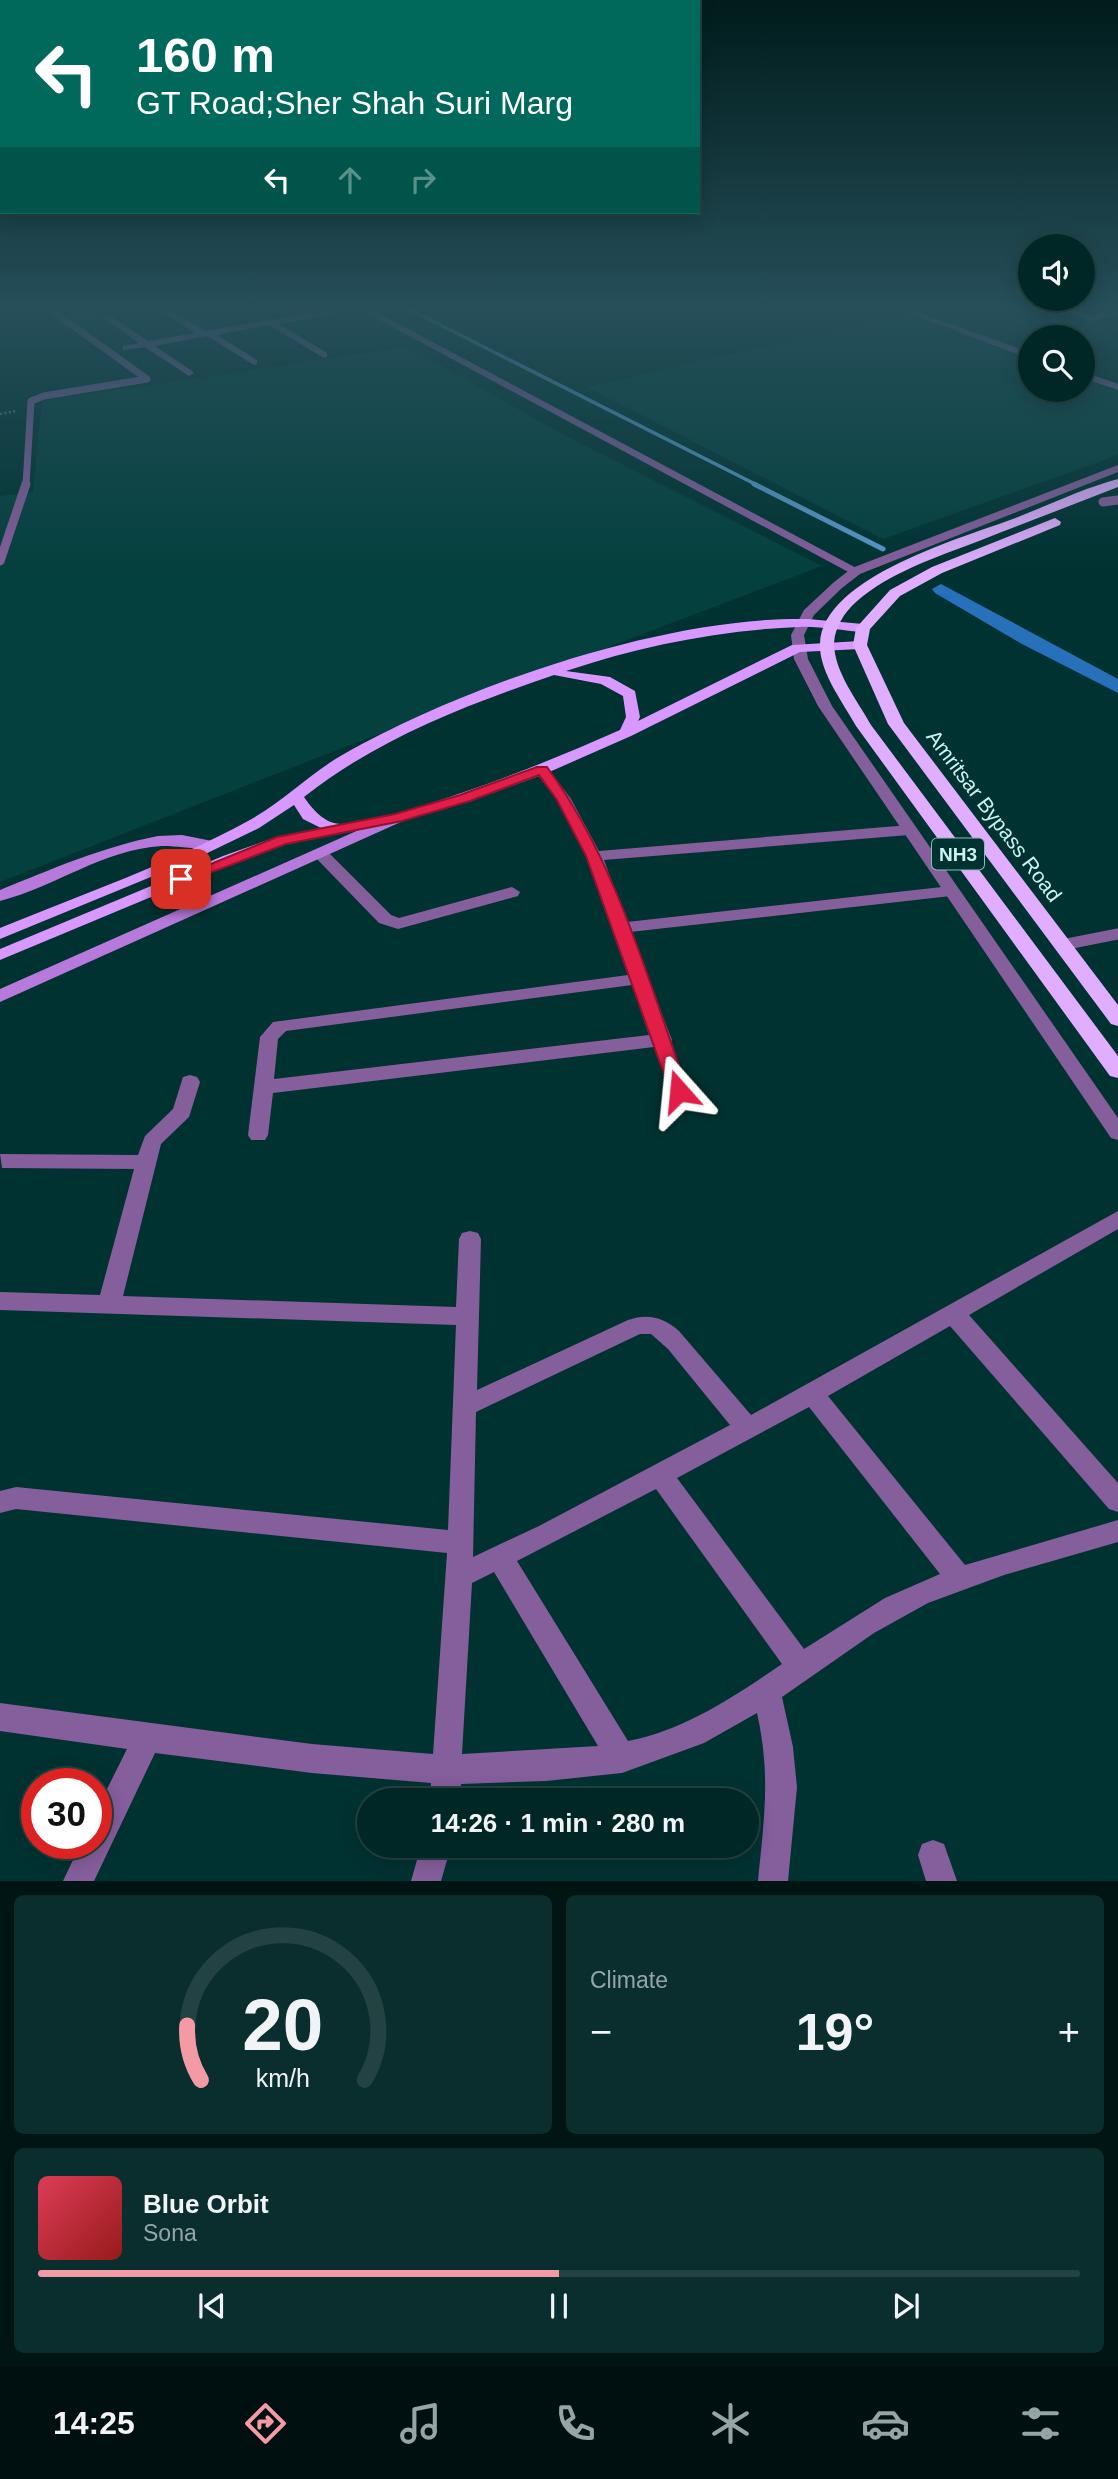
<!DOCTYPE html>
<html lang="en">
<head>
<meta charset="utf-8">
<style>
	:root { --surface:#002625; --page:#0a2e2d; --text:#f1f3f6; --muted:#95a5a7; --line:#224342; --accent:#f49aa5 }
	body { margin:0; font-family:Helvetica,sans-serif; background:var(--page); color:var(--text); height:100vh; display:flex; flex-direction:column; font-size:26px; white-space:nowrap }
	* { box-sizing:border-box; margin:0 }
	p { font-size:23px; color:var(--muted) }
	.icon { flex:none; width:38px; height:38px; fill:none; stroke:currentColor; stroke-width:2; stroke-linecap:round; stroke-linejoin:round }
	.map { position:relative; height:1881px; overflow:hidden }
	.drawer { display:flex; flex-direction:column; gap:14px; padding:14px; background:#001514; flex:1 }
	.drawer>* { flex:none }
	.hud { position:absolute; left:0px; top:0px; width:700px; height:214px; box-shadow:0 4px 18px #0003,0 0 0 2px var(--line); background:#00695c; color:#fff; overflow:hidden }
	.fabs { position:absolute; left:1018px; top:234px; display:grid; gap:14px }
	.fabs a { display:grid; place-items:center; width:77px; height:77px; border-radius:50%; background:var(--surface); box-shadow:0 4px 18px #0003,0 0 0 2px var(--line); font-size:35px }
	.speed { position:absolute; left:21px; top:1768px; display:flex; gap:14px; font-size:35px; font-weight:700; text-align:center }
	.speed>* { display:grid; place-content:center; width:91px; height:91px; border-radius:50%; background:var(--surface); box-shadow:0 4px 18px #0003,0 0 0 2px var(--line); line-height:1 }
	.speed .limit { border:10px solid #d22; background:#fff; color:#111 }
	.pin { position:absolute; display:grid; place-items:center; width:60px; height:60px; color:#fff; margin:-30px; border-radius:14px; box-shadow:0 4px 10px #0006 }
	.me { position:absolute; width:77px; margin:-38px; rotate:342deg; stroke-linejoin:round; filter:drop-shadow(0 0 5px #0008) }
	.turn { display:flex; align-items:center; gap:24px; height:147px; padding:0 21px; font-size:32px }
	.turn .icon { width:91px; height:91px; stroke-width:2.5 }
	.turn b { display:block; font-size:49px; line-height:60px }
	.lanes { display:flex; align-items:center; height:66px; padding:0 21px; background:#0003; justify-content:center; gap:35px; direction:ltr }
	.lanes .off { opacity:.35 }
	.big { font-size:52px; font-weight:800; line-height:1.1 }
	.drawer .tile { flex:1; display:flex; flex-direction:column; justify-content:center; gap:10px; min-width:0; padding:0 24px; border-radius:10px; background:var(--page) }
	.drawer .dial { align-items:center; gap:0 }
	.dial svg { height:182px; overflow:visible; fill:none; stroke:var(--line); stroke-width:7; stroke-linecap:round; text-anchor:middle }
	.dial text { fill:var(--text); stroke:none }
	.song { display:flex; align-items:center; gap:21px }
	.cover { width:84px; height:84px; border-radius:10px; background:linear-gradient(135deg,hsl(350 70% 55%),hsl(0 70% 35%)) }
	.played { height:7px; border-radius:4px; background:linear-gradient(90deg,var(--accent) 50%,var(--line) 50%) }
	.keys { display:flex; justify-content:space-around; direction:ltr }
	.heat { display:flex; justify-content:space-between; align-items:center; font-size:38px; direction:ltr }
	.drawer .tiles { flex:1; display:grid; gap:14px; grid-template-columns:1fr 1fr }
	.tile:last-child { grid-column:span 2 }
	.trip { position:absolute; left:357px; top:1788px; width:402px; height:70px; border-radius:35px; background:var(--surface); box-shadow:0 4px 18px #0003,0 0 0 2px var(--line); font-weight:800; line-height:70px; text-align:center }
	.menu { display:flex; height:112px; justify-content:space-around; align-items:center; background:#000f0f; color:var(--muted) }
	.menu .icon { width:49px; height:49px }
	.menu .selected { color:var(--accent) }
	.menu b { font-size:32px; color:var(--text) }
	.map>svg:first-child { display:block }
	.built { fill:#04403e }
	.lines { fill:none; stroke-linecap:round; stroke-linejoin:round }
	.stream-far1 { stroke:#5898ca; stroke-width:3.5 }
	.stream { stroke:#5898ca; stroke-width:5 }
	.canal { fill:#2771ba; fill-rule:evenodd }
	.path { stroke:#4e7d7b; stroke-width:2.5; stroke-dasharray:2 2.5; stroke-linecap:butt }
	.service-far2 { stroke:#855e9c; stroke-width:7 }
	.service-far1 { stroke:#855e9c; stroke-width:9 }
	.service { stroke:#855e9c; stroke-width:11 }
	.minor { fill:#855e9c; fill-rule:evenodd }
	.tertiary { fill:#855e9c; fill-rule:evenodd }
	.secondary { fill:#b879dd; fill-rule:evenodd }
	.primary { fill:#d898ff; fill-rule:evenodd }
	.trunk { fill:#e0adff; fill-rule:evenodd }
	.route { fill:#e11d48; stroke:#92132f; stroke-width:2 }
	.labels { text-anchor:middle; stroke-width:7; stroke-linejoin:round; paint-order:stroke }
	.shield { fill:#003231; stroke:#8ebab7; stroke-width:2 }
	.shield-label { font-size:19px; font-weight:bold; fill:#cbf4f1 }
	.street-label { font-size:21px; fill:#cbf4f1; stroke:#003231 }
</style>
</head>
<body>
<div class="map">
<svg width="1118" height="1881" viewBox="0 0 1118 1881">
	<rect width="100%" height="100%" fill="#003231"/>
	<!-- built -->
	<path class="built" d="M42,307H164L64,325Z
		M186,307H282L207,319Z
		M919,312L1031,352V390H1083V371L1118,383V455L883,539L587,387Z
		M408,347L566,436L822,566L327,754L0,882V496L33,492L42,401Z"/>
	<g class="lines">
		<!-- stream-far1 -->
		<path class="stream-far1" d="M405,307L757,485"/>
		<!-- stream -->
		<path class="stream" d="M754,484L883,549"/>
		<!-- canal -->
		<path class="canal" d="M941,584L1118,679V693L1022,644L935,593L932,589Z"/>
		<!-- path -->
		<path class="path" d="M0,414L16,411"/>
		<!-- service-far2 -->
		<path class="service-far2" d="M26,485L31,401L44,396L147,379L47,307"/>
		<!-- service-far1 -->
		<path class="service-far1" d="M1103,502L1118,500
			M0,561L26,484"/>
		<!-- service -->
		<path class="service" d="M1062,945L1118,934"/>
		<!-- minor -->
		<path class="minor" d="M159,307H166L205,331L346,307H367L862,571L852,574L359,309L279,324L327,353V357L324,358L269,325L217,335L257,360V364L254,365L207,336L155,346L192,371L194,373L189,376L145,347L123,350V346L139,343L104,318L111,316L148,341L195,333L159,310Z
			M892,307H903L1031,353V359Z
			M1052,307H1063L1091,315L1118,309V315L1091,321Z
			M1083,372L1118,384V390L1083,378Z
			M542,765L547,767L571,799L599,851L909,825L917,830L909,835L604,860L627,922L951,886L959,891L951,896L630,932L672,1040L671,1042L689,1091L686,1096H672L654,1047L273,1093L268,1135L265,1140H251L248,1135L260,1037L273,1022L628,975L586,856L556,799L534,770ZM632,985L649,1035L274,1079L278,1039L286,1031Z
			M320,848L326,850L391,915L399,918L512,887L520,892L518,896L398,929L379,923L314,856L312,853Z
			M190,1075L197,1077L200,1082L189,1117L161,1144L123,1296L456,1307L459,1239L462,1233L470,1231L478,1233L481,1239L477,1390L628,1320C647,1313 664,1317 679,1331L751,1415L1118,1211V1229L969,1315L1118,1483V1512L1109,1509L950,1326L828,1396L965,1565L1118,1520V1542L1004,1575L928,1603L874,1633L782,1697L793,1747L797,1787L788,1881H758C764,1818 771,1776 757,1713L704,1743L622,1773L546,1781L461,1784L460,1801H430L431,1783L312,1773L155,1753L94,1881H63L81,1843H96V1811L127,1749L0,1731V1703L312,1744L433,1754L447,1553L16,1509L0,1513V1491L16,1487L448,1530L456,1325L0,1310V1292L100,1295L134,1169L2,1168L0,1154L138,1155L145,1136L173,1109L183,1077ZM640,1334H651L668,1349L730,1425L539,1526L473,1557L476,1412ZM809,1407L940,1574L885,1598L804,1649L677,1478ZM656,1489L782,1664C735,1696 685,1730 628,1741L517,1561ZM494,1572L598,1746L462,1754L472,1583Z
			M933,1840L944,1844L957,1881H926L918,1855L922,1844Z
			M421,1846H451L441,1881H411Z"/>
		<!-- tertiary -->
		<path class="tertiary" d="M1118,465V472L860,574L842,588L814,615L804,635L808,659L832,706L1118,1118V1140L1111,1138L818,706L794,659L791,635L804,610L833,583L852,568Z"/>
		<!-- secondary -->
		<path class="secondary" d="M397,813L403,815L405,818L403,821L0,1002V989Z
			M158,836L182,835L217,842L219,845C212,853 176,845 162,846C104,849 55,887 0,901V890C52,869 102,847 158,836Z"/>
		<!-- primary -->
		<path class="primary" d="M808,619L863,624L870,628L863,632C842,631 820,626 799,627C720,630 640,646 566,671L610,677L635,691L640,717L638,721L792,645L860,641L867,645L860,649L800,652L631,736L547,773L470,801L403,821L286,844L235,862L0,960V949L223,856L276,837L321,828L303,819L294,805L259,828L197,858L0,939V928C83,894 169,864 248,821C283,802 310,773 344,754C466,685 666,616 808,619ZM554,675L601,684L623,696L626,717L620,730C552,760 485,787 415,808C393,814 364,824 341,824C325,824 312,809 304,797C377,739 466,705 554,675Z"/>
		<!-- trunk -->
		<path class="trunk" d="M1118,479V487C1072,505 1025,523 979,541C937,557 890,572 856,602C844,613 835,627 834,643C834,672 858,701 871,725L1118,1056V1078L1110,1076L856,726C843,702 819,672 820,644C822,576 966,537 1018,517C1051,504 1084,488 1118,479Z
			M1055,518L1061,522L1060,525L942,573L900,596L870,629L867,645L904,723L1118,1005V1026L1111,1024L888,724L853,645L856,628L890,590L932,567Z"/>
	</g>
	<!-- sky -->
	<linearGradient id="sky" x2="0" y2="1"><stop stop-color="#001c1b"/><stop offset="0.54" stop-color="#264f5a"/><stop offset="1" stop-color="#264f5a" stop-opacity="0"/></linearGradient>
	<rect width="1118" height="570" fill="url(#sky)"/>
	<!-- route -->
	<path class="route" d="M537,767H547C617,862 648,981 688,1091L685,1095H673L670,1091L586,856L557,800L539,775L470,801L402,821L286,844L186,882H176L174,879L277,837L395,814L460,795Z"/>
	<g class="labels">
		<!-- shield labels -->
		<rect class="shield" x="932" y="838.5" width="52" height="31" rx="5"/>
		<g class="shield-label">
			<text x="958" y="861">NH3</text>
		</g>
		<!-- street labels -->
		<g class="street-label">
			<text transform="translate(994 816) rotate(53)" y="7">Amritsar Bypass Road</text>
		</g>
	</g>
</svg>
<div class="fabs">
<a><svg class="icon" aria-label="sound" viewBox="0 0 24 24"><path d="M4 9h4l5-4v14l-5-4H4zM17 9q2 3 0 6"/></svg></a>
<a><svg class="icon" aria-label="search" viewBox="0 0 24 24"><circle cx="10" cy="10" r="6"/><path d="M15 15l6 6"/></svg></a>
</div>
<div class="speed"><div class="limit">30</div></div>
<div class="pin" style="left:181px;top:879px;background:#d93025"><svg class="icon" aria-label="arrive" viewBox="0 0 24 24"><path d="M6 21V4h12l-3 4 3 4H6"/></svg></div>
<svg class="me" style="left:679px;top:1091px" viewBox="-20 -20 40 40"><path d="M0-17L14 15 0 8-14 15z" fill="#e11d48" stroke="#fff" stroke-width="4"/></svg>
<div class="trip">14:26 · 1 min · 280 m</div>
<div class="hud">
<div class="turn"><svg class="icon" aria-label="left" viewBox="0 0 24 24"><path d="M17 20v-9H6M10 6l-5 5 5 5"/></svg><div><b>160 m</b>GT Road;Sher Shah Suri Marg</div></div>
<div class="lanes"><svg class="icon" aria-label="left" viewBox="0 0 24 24"><path d="M17 20v-9H6M10 6l-5 5 5 5"/></svg><svg class="icon off" aria-label="ahead" viewBox="0 0 24 24"><path d="M12 20V5M6 11l6-6 6 6"/></svg><svg class="icon off" aria-label="right" viewBox="0 0 24 24"><path d="M7 20v-9h11M14 6l5 5-5 5"/></svg></div>
</div>
</div>
<section class="drawer">
<div class="tiles">
<div class="tile dial"><svg viewBox="0 0 100 80">
<path d="M14 69A42 42 0 1 1 86 69"/>
<path d="M14 69A42 42 0 0 1 8 45" stroke="#f49aa5"/>
<text x="50" y="56" font-size="32" font-weight="700">20</text>
<text x="50" y="72" font-size="11">km/h</text>
</svg></div>
<div class="tile"><p>Climate</p>
<div class="heat"><a>−</a><b class="big">19°</b><a>+</a></div>
</div>
<div class="tile">
<div class="song"><i class="cover"></i><div><b>Blue Orbit</b><p>Sona</p></div></div>
<div class="played"></div>
<div class="keys"><svg class="icon" aria-label="previous" viewBox="0 0 24 24"><path d="M18 5L8 12l10 7zM5 5v14"/></svg><svg class="icon" aria-label="pause" viewBox="0 0 24 24"><path d="M8 5v14M16 5v14"/></svg><svg class="icon" aria-label="next" viewBox="0 0 24 24"><path d="M6 5l10 7-10 7zM19 5v14"/></svg></div>
</div>
</div>
</section>
<nav class="menu">
<b>14:25</b>
<svg class="icon selected" aria-label="directions" viewBox="0 0 24 24"><path d="M12 3l9 9-9 9-9-9zM9 14v-3h6M13 9l2 2-2 2"/></svg>
<svg class="icon" aria-label="music" viewBox="0 0 24 24"><path d="M9 18V5l10-2v13"/><circle cx="6" cy="18" r="3"/><circle cx="16" cy="16" r="3"/></svg>
<svg class="icon" aria-label="phone" viewBox="0 0 24 24"><path d="M5 4h4l2 5-3 2q2 4 5 5l2-3 5 2v4C11 20 4 13 5 4z"/></svg>
<svg class="icon" aria-label="climate" viewBox="0 0 24 24"><path d="M12 3v18M4 7l16 10M4 17L20 7"/></svg>
<svg class="icon" aria-label="car" viewBox="0 0 24 24"><path d="M5 17H2v-5l4-1 3-4h7l3 4 3 1v5h-3M9 17h6M6 11h13"/><circle cx="7" cy="17" r="2"/><circle cx="17" cy="17" r="2"/></svg>
<svg class="icon" aria-label="filters" viewBox="0 0 24 24"><path d="M4 7h16M4 17h16"/><circle cx="9" cy="7" r="2"/><circle cx="15" cy="17" r="2"/></svg>
</nav>
</body>
</html>
